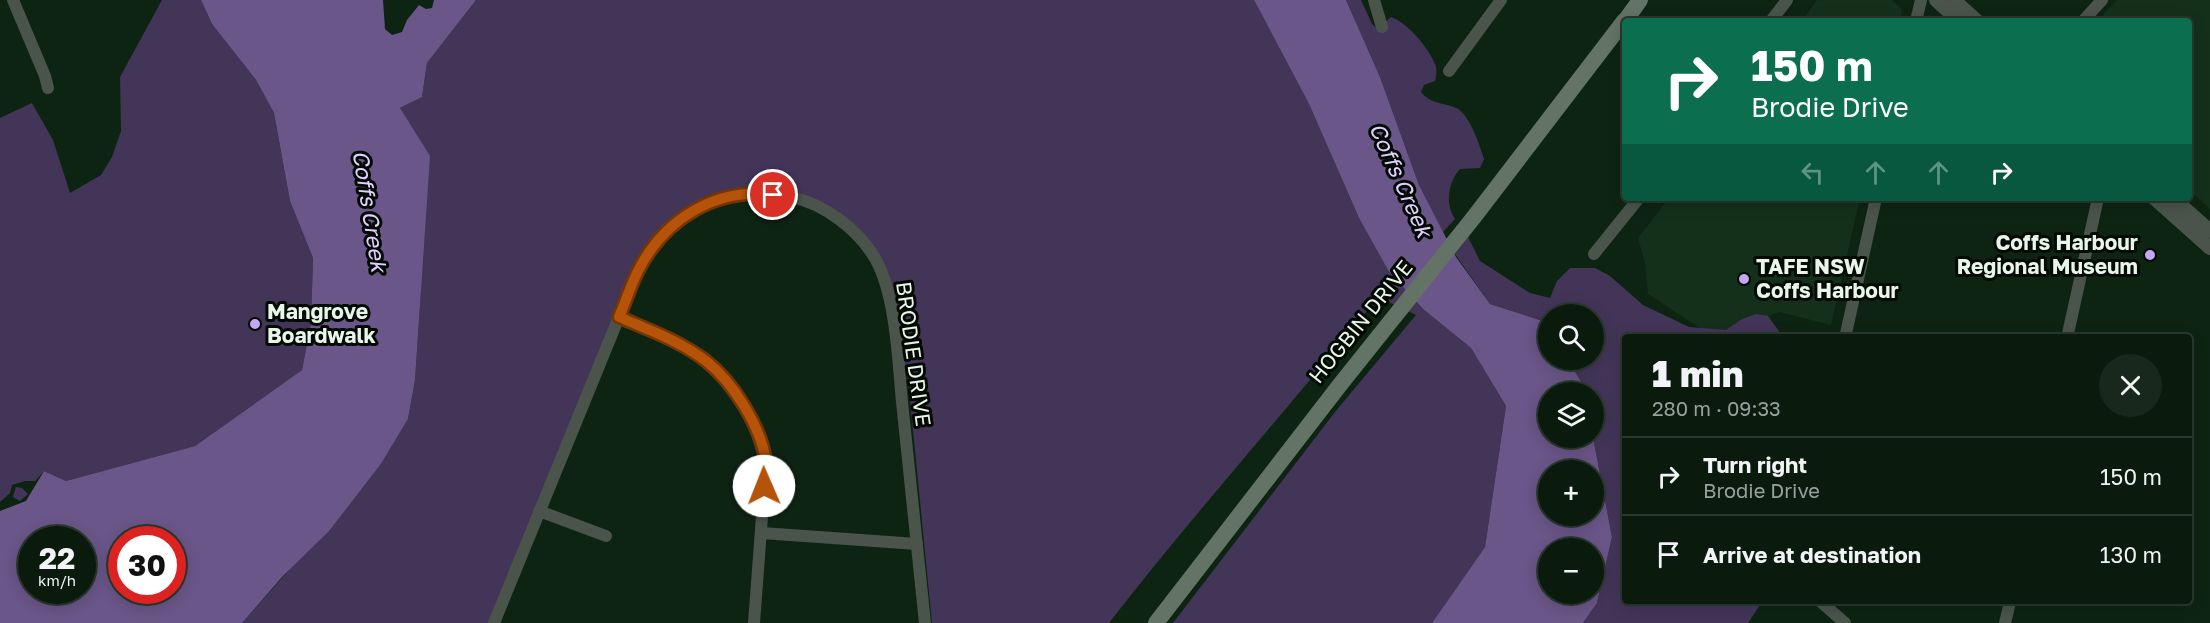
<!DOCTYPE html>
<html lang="en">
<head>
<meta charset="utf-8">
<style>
  :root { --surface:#0a1b0e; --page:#18281c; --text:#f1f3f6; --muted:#99a19e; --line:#2a392e }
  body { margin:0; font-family:"Golos Text",sans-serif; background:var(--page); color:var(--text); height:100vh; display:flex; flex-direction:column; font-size:22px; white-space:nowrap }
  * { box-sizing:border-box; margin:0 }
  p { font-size:20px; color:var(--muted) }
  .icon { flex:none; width:33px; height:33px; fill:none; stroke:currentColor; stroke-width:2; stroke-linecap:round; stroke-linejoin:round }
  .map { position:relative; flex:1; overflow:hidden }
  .sheet { position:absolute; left:1622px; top:334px; width:570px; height:270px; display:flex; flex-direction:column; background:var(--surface); border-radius:6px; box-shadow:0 3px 15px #0003,0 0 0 2px var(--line) }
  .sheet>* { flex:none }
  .hud { position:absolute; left:1622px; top:18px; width:570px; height:183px; border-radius:6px; box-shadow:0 3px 15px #0003,0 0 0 2px var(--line); background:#0b6e4f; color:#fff; overflow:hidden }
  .fabs { position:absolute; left:1538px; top:304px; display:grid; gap:12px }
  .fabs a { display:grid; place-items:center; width:66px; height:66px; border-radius:50%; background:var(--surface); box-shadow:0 3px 15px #0003,0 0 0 2px var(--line); font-size:30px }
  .speed { position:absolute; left:18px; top:526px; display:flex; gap:12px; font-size:30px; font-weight:700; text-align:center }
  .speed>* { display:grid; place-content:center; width:78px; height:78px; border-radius:50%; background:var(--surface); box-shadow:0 3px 15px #0003,0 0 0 2px var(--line); line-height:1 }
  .speed small { font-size:15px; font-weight:400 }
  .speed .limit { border:9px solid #d22; background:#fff; color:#111 }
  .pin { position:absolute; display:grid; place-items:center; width:51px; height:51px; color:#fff; margin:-26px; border:3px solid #fff; border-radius:50%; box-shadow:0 2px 6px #0007 }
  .me { position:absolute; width:66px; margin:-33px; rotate:359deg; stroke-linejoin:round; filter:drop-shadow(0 0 4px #0008) }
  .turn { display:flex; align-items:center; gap:21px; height:126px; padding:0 30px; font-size:27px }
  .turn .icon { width:78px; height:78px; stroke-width:2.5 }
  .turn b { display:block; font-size:42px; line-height:51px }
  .lanes { display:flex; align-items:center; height:57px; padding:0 30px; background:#0003; justify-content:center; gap:30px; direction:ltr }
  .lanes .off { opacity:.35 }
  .round { display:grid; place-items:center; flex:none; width:63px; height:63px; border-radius:32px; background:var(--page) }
  .headline { display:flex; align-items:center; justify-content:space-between; height:102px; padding:0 30px }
  h1 { font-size:36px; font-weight:800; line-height:45px }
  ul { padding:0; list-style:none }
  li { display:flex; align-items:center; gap:18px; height:78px; padding:0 30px; border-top:2px solid var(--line) }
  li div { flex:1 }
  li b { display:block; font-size:22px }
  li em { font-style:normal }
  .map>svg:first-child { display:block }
  .built { fill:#14301b }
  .green { fill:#433558 }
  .water { fill:#6a5688; fill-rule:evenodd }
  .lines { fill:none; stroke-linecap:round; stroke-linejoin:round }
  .minor { stroke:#4a544b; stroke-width:12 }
  .tertiary { stroke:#4a544b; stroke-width:14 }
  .secondary { stroke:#637365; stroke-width:16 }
  .route-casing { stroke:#753606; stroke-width:15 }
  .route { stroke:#b45309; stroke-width:10 }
  .poi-dot { fill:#c3a7f2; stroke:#030a04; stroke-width:2 }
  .labels { text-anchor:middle; stroke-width:6; stroke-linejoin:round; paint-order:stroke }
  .poi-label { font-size:21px; font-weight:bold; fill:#e8f6ea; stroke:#030a04; text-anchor:start }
  .street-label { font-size:21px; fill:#e8f6ea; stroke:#030a04 }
  .water-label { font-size:22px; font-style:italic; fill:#e1d0ff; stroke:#030a04 }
</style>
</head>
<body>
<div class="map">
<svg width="2210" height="623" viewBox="0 0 2210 623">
  <rect width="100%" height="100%" fill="#0e2413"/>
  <g class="built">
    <path d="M1817 0H1892L1902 10 1900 21H1802Z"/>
    <path d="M2117 0H2210V209L2189 190 2188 21H2097Z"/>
    <path d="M1669 198H1860L1831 325 1779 312 1712 336 1648 294 1645 263 1638 238Z"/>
  </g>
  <g class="green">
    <path d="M162 0H201L212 24 256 80 274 113 290 201 313 258 311 323 302 370 195 446 66 481 44 471 35 481H25L12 485 10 493 0 502V118L32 103 53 140 70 193 101 175 112 157 121 131 120 77Z"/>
    <path d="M476 0H1254L1309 104 1359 218 1389 272 1423 309 1471 348 1506 406 1485 547 1432 623H1173L1335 412 1416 315 1378 297C1290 407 1195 512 1109 623H932L908 379 876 261 823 209 754 192 680 219 639 268 494 623H242L364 486 381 464 408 419 415 380 421 289 400 108 422 97 427 63Z"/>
    <path d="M1346 0H1361L1372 24 1378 29 1391 17C1407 22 1431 50 1436 67 1437 71 1436 77 1435 81L1424 85 1421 92C1431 105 1445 102 1458 109 1470 116 1480 146 1484 159L1480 168 1460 169C1448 182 1445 204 1455 219L1443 232 1419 185 1380 77Z"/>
    <path d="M1468 237 1480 261 1530 293 1550 298 1557 281 1570 268H1595L1610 276 1643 305 1689 327 1726 330 1742 319 1756 314 1768 316 1783 337 1624 338V602H1762L1748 623H1583L1597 603 1612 537 1593 437V393H1584L1583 385 1568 360H1593V315H1548V325L1546 322 1490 304 1455 254Z"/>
    <path d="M16 487 22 488 28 494 20 501 13 497Z"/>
  </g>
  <g class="water">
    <path d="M201 0H383L385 29 392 35 402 32 407 20 419 5 426 9 432 8 434 0H476L427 63 422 97 400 108 430 156 415 380 408 419 381 464 329 531 283 576 242 623H0V511L26 501 44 471 66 481 195 446 302 370 311 323 313 258 290 201 274 113 256 80 212 24ZM32 540H82V591H32ZM122 540H172V591H122Z"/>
    <path d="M1254 0H1346L1380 77 1419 185 1456 257 1490 304 1546 322 1548 325V360H1568L1583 385 1584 393H1548V438L1593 437 1612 537 1597 603 1583 623H1432L1485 547 1506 406 1471 348 1423 309 1389 272 1359 218 1309 104ZM1548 471H1593V516H1548ZM1548 549H1593V594H1548Z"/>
  </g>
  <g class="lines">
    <g class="minor">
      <path d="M13 0 45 76 48 88"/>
      <path d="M1374 0 1382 27"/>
      <path d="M1771 21 1787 0"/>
      <path d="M1916 21 1921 0"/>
      <path d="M2083 21 2102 0"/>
      <path d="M1449 71 1501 0"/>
      <path d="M1594 254 1639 198"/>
      <path d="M619 317 675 341 707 362 736 392 754 423 766 463 754 623"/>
      <path d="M1845 338 1876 198"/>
      <path d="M2067 338 2098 198"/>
      <path d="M539 511 606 536"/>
      <path d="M762 533 917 544"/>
      <path d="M1821 602 1845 623"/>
      <path d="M494 623 639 268C645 260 650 250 657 242 681 211 724 189 764 193 773 195 782 195 791 197 825 204 859 230 876 260 896 297 898 360 902 402 910 476 917 549 925 623"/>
      <path d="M2005 623 2010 602"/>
    </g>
    <g class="tertiary">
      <path d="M1936 0 1959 21"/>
      <path d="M1954 0 1977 21"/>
      <path d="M2154 198 2210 248"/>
      <path d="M2173 198 2210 231"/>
    </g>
    <g class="secondary">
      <path d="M1625 21 1640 0"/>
      <path d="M1156 623 1339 386 1474 217 1624 21"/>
    </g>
  </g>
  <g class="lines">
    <g class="route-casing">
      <path id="route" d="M764 486C765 479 767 470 766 463 762 428 733 382 706 361 680 341 649 330 619 317 626 301 631 284 639 269 665 219 716 187 773 195"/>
    </g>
    <use href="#route" class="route"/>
  </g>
  <g class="poi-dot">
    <circle cx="2150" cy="255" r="6"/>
    <circle cx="1744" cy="279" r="6"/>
    <circle cx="255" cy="324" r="6"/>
  </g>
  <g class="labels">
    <g class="poi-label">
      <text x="2138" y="250" text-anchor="end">Coffs Harbour<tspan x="2138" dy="24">Regional Museum</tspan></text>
      <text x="1756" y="274">TAFE NSW<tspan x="1756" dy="24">Coffs Harbour</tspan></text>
      <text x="267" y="319">Mangrove<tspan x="267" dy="24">Boardwalk</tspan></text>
    </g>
    <g class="street-label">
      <text transform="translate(1361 322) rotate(-51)" y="7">HOGBIN DRIVE</text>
      <text transform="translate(913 354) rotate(82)" y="7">BRODIE DRIVE</text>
    </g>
    <g class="water-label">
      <text transform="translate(1401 180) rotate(66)" y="8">Coffs Creek</text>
      <text transform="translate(370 211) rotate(81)" y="8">Coffs Creek</text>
    </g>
  </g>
</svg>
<div class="fabs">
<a><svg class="icon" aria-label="search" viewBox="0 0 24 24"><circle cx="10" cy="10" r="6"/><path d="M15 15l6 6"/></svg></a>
<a><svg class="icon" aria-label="layers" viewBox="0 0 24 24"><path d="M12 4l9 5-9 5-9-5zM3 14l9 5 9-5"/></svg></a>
<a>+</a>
<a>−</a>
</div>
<div class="speed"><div>22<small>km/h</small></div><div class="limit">30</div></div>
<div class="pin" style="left:773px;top:195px;background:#d93025"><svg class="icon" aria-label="arrive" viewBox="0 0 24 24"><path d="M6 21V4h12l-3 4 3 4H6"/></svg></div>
<svg class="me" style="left:764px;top:486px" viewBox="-20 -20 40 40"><circle r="19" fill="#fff"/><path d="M0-13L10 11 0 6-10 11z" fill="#b45309"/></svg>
<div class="hud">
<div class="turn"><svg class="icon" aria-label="right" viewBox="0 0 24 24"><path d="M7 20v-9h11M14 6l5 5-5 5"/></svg><div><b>150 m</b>Brodie Drive</div></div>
<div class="lanes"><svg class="icon off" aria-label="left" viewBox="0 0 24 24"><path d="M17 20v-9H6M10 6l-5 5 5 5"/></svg><svg class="icon off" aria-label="ahead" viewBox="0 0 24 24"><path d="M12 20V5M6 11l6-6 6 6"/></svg><svg class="icon off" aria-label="ahead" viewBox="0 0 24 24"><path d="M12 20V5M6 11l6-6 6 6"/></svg><svg class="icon" aria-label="right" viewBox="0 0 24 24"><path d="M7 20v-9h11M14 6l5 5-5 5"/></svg></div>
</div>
<section class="sheet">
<div class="headline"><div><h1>1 min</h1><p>280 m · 09:33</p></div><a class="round"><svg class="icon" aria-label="close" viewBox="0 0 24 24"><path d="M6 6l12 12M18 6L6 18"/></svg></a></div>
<ul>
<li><svg class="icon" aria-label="right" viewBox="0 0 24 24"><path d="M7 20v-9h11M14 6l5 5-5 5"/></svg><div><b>Turn right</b><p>Brodie Drive</p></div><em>150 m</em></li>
<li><svg class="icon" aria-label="arrive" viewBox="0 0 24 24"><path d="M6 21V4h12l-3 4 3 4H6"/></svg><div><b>Arrive at destination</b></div><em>130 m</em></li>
</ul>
</section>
</div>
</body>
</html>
